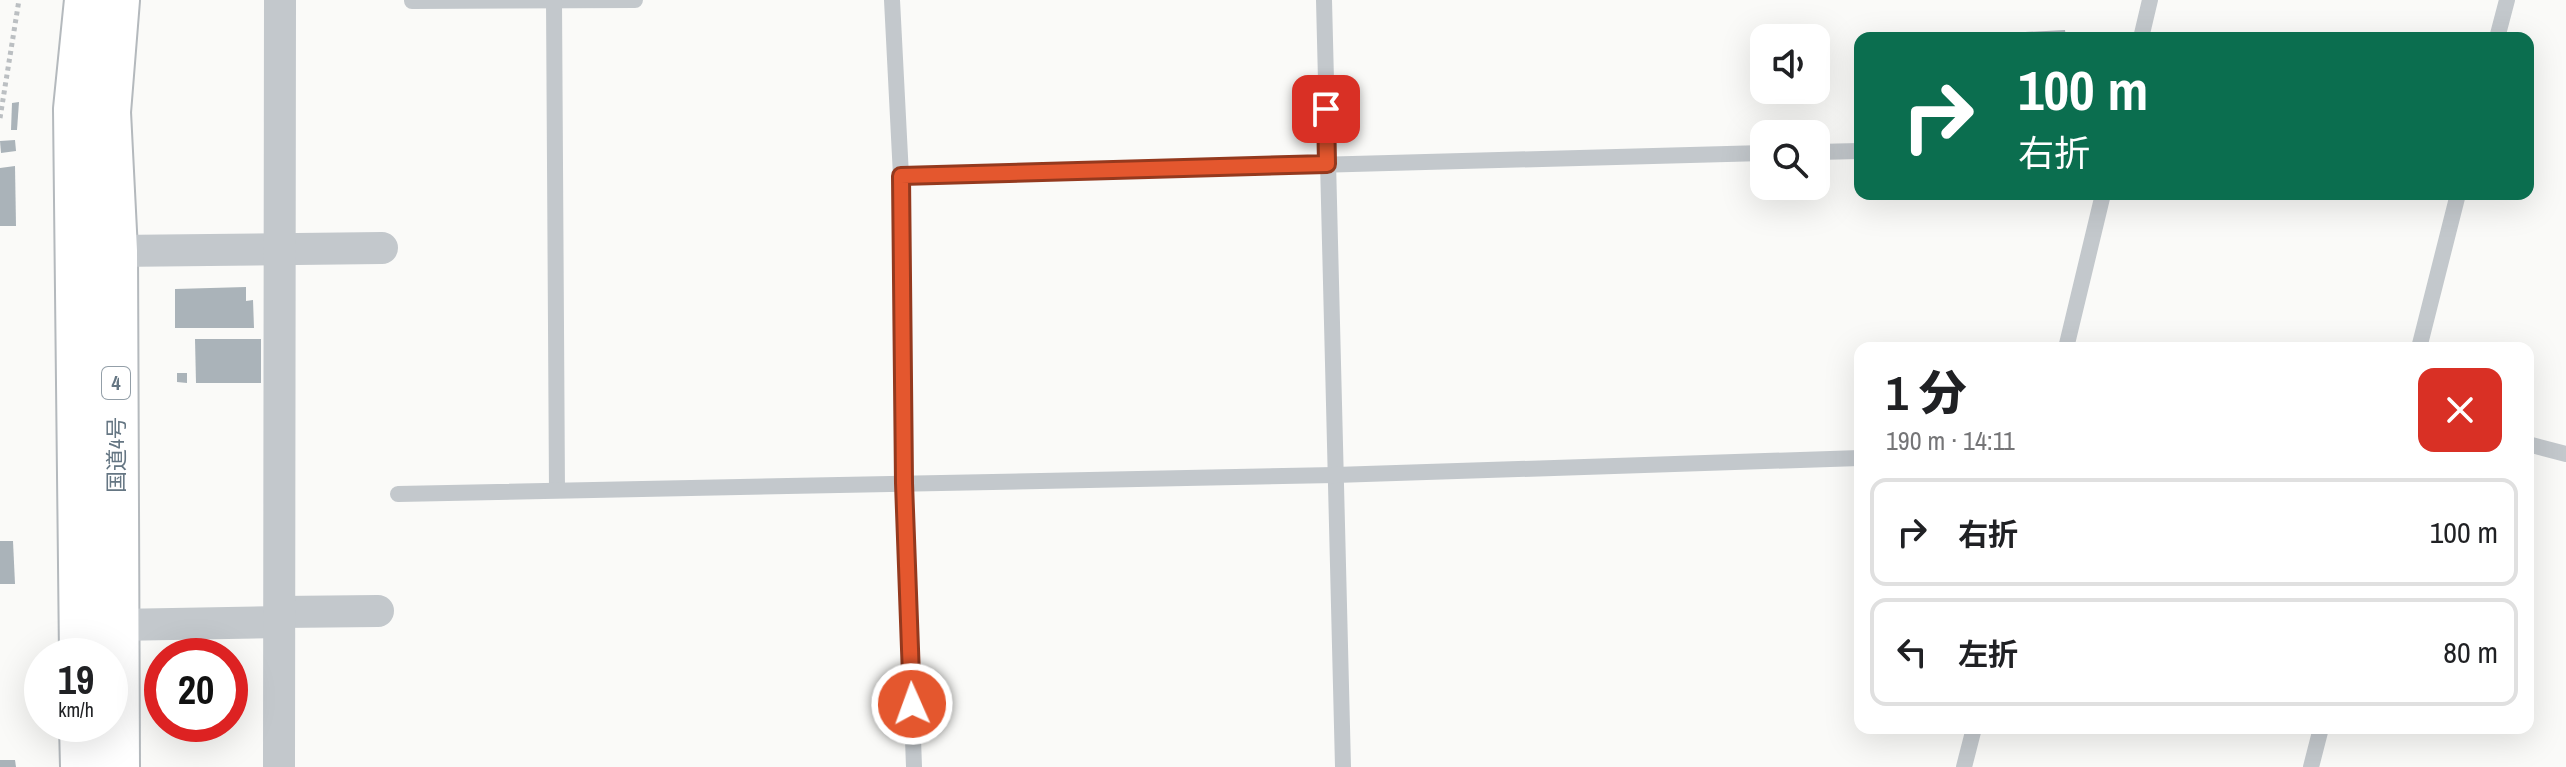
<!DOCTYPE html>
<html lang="ja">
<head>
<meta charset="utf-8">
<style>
  :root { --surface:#fff; --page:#f6f6f6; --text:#202124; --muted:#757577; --line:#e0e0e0 }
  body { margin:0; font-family:"Archivo Narrow","Noto Sans JP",sans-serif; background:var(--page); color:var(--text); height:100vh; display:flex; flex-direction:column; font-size:30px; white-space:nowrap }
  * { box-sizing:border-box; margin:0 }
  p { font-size:26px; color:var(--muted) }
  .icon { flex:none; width:44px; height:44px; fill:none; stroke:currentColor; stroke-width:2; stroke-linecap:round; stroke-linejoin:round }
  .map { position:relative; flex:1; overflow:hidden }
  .sheet { position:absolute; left:1854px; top:342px; width:680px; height:392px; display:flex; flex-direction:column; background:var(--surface); border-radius:16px; box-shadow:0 8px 32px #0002 }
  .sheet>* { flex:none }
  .hud { position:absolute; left:1854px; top:32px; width:680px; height:168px; border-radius:16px; box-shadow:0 8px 32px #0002; background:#0b6e4f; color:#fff; overflow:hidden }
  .buttons { position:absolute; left:1750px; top:24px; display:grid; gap:16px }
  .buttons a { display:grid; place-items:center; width:80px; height:80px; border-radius:16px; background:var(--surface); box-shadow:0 8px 32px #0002; font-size:40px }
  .speed { position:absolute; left:24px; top:638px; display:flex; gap:16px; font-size:40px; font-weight:700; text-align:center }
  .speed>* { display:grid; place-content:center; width:104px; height:104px; border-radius:50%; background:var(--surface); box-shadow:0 8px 32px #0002; line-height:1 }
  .speed small { font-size:20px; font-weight:400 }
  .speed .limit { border:12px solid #d22; background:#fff; color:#111 }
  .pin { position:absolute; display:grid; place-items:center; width:68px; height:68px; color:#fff; margin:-34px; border-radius:16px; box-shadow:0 4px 12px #0006 }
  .me { position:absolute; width:88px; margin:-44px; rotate:358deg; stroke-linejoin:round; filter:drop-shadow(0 0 6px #0008) }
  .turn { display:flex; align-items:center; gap:28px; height:168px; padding:0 32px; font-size:36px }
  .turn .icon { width:104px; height:104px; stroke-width:2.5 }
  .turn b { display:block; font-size:56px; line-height:68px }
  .round { display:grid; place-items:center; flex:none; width:84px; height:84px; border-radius:16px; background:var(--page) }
  .head { display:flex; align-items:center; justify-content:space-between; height:136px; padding:0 32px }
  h1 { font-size:48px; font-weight:800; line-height:60px }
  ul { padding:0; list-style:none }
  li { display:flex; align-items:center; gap:24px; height:108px; margin:0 16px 12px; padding:0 16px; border:4px solid var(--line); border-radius:16px }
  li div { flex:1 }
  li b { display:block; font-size:30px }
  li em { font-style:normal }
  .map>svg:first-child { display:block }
  .building { fill:#aab3b9 }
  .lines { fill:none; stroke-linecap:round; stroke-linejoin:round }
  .highway-casing { stroke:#b4b9bd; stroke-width:48 }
  .path { stroke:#bbbfc2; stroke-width:5; stroke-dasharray:4 4; stroke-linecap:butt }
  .lane { stroke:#c3c8cc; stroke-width:16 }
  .street { stroke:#c3c8cc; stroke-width:32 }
  .highway { stroke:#fff; stroke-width:44 }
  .route-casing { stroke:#94391e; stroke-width:20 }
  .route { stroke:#e4572e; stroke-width:14 }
  .labels { text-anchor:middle; stroke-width:8; stroke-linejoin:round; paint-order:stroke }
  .shield { fill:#fff; stroke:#939fa8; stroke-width:2 }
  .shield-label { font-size:20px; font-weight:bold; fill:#657683 }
  .street-label { font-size:22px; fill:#657683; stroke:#fff }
</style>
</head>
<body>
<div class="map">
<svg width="2566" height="767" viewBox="0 0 2566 767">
  <rect width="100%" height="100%" fill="#fafaf8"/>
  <g class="building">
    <path d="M2065 30 2066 38H2025V32Z"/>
    <path d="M19 102 17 130H11L12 103Z"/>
    <path d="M15 140 16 151 1 153 0 141Z"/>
    <path d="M15 166 16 226H0V168Z"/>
    <path d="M246 287V301L253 300 254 328H175V289Z"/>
    <path d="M195 339H261V383H196Z"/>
    <path d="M177 373H187V383L177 382Z"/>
    <path d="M0 541H13L15 584H0Z"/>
    <path d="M0 760H15L16 767H0Z"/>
  </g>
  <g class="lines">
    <g class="highway-casing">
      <g id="highway">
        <path d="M82 656 76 109 87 0"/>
        <path d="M82 724 83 767"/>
        <path d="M117 767 115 251 108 112 117 0"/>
      </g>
    </g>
    <path class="path" d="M0 118 19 0"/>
    <g class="lane">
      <path d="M892 0 901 176 904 483 914 767"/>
      <path d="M1324 0 1343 767"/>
      <path d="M412 1 635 0"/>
      <path d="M554 1 557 490"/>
      <path d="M2141 38 2150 0"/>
      <path d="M2497 38 2507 0"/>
      <path d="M1816 152 1860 151"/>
      <path d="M901 176 1764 153"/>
      <path d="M2066 348 2103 194"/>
      <path d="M2419 348 2458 194"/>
      <path d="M2528 444 2566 454"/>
      <path d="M398 494 1335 475 1860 458"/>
      <path d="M1964 767 1974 728"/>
      <path d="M2311 767 2321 728"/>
    </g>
    <g class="street">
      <path d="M115 251 382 248"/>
      <path d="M280 612 378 611"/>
      <path d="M116 625 280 622"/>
      <path d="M279 767 280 0"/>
    </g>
    <use href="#highway" class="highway"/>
  </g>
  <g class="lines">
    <g class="route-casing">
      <path id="route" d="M912 704 904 483 901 176 1327 164 1326 109"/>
    </g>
    <use href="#route" class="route"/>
  </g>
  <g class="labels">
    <rect class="shield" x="102" y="367" width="28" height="32" rx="6"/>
    <g class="shield-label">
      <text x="116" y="390">4</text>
    </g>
    <g class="street-label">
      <text transform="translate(116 455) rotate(-90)" y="8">国道4号</text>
    </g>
  </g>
</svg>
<div class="buttons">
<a><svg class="icon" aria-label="sound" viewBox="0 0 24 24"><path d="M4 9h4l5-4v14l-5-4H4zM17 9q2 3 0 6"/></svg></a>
<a><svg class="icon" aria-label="search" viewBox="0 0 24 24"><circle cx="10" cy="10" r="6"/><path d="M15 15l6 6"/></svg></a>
</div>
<div class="speed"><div>19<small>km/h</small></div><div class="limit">20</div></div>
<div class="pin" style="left:1326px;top:109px;background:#d93025"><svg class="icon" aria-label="arrive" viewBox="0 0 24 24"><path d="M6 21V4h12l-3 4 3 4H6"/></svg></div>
<svg class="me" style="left:912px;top:704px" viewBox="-20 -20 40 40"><circle r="17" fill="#e4572e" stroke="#fff" stroke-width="3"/><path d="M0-11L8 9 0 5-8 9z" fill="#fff"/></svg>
<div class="hud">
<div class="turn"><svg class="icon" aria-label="right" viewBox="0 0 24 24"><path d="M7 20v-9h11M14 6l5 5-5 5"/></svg><div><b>100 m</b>右折</div></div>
</div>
<section class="sheet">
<div class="head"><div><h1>1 分</h1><p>190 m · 14:11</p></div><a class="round" style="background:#d93025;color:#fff"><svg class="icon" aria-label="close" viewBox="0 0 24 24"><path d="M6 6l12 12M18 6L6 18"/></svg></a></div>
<ul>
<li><svg class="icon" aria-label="right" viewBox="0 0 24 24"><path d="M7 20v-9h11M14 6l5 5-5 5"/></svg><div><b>右折</b></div><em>100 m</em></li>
<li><svg class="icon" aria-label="left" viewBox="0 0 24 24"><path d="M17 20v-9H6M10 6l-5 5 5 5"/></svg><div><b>左折</b></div><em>80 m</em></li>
</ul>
</section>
</div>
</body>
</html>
